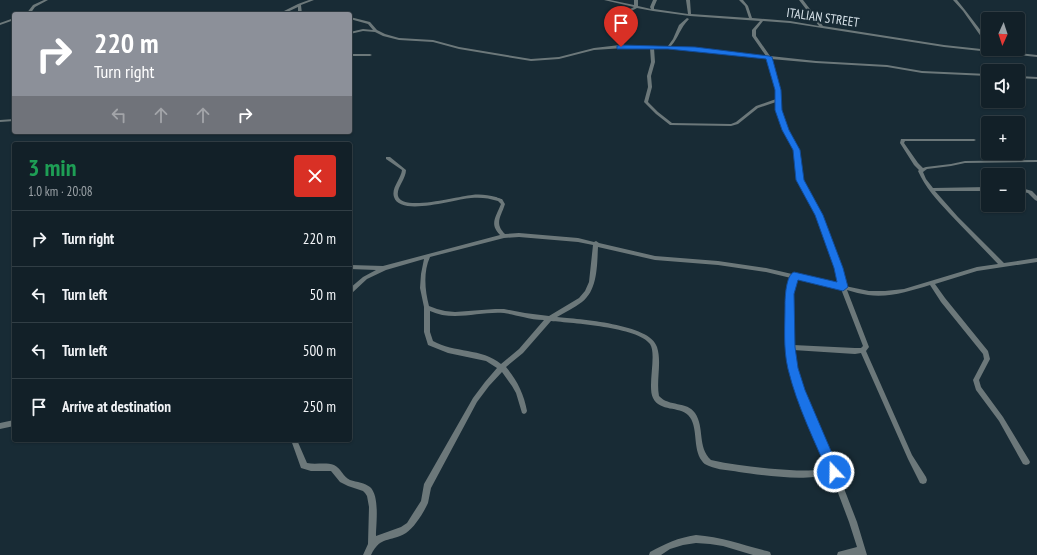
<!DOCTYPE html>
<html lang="en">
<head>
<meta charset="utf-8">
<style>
  :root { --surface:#122028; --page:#1b2830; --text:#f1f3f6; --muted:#9ca3a8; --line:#313e45 }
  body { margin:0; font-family:"PT Sans Narrow",sans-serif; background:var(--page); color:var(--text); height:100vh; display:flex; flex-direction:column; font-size:15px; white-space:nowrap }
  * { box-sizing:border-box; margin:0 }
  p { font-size:13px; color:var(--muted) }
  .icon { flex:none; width:22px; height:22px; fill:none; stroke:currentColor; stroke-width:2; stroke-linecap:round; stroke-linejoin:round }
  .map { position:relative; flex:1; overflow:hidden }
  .panel { position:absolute; left:12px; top:142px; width:340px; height:300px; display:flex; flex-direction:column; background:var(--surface); border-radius:4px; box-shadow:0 1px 3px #0004,0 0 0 1px var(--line) }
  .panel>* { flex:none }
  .top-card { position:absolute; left:12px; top:12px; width:340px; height:122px; border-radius:4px; box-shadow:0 1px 3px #0004,0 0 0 1px var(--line); background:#8c9099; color:#fff; overflow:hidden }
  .needle { width:26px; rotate:183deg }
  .tools { position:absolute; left:981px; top:12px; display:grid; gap:8px }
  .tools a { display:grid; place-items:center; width:44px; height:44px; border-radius:4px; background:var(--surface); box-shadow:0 1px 3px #0004,0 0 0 1px var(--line); font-size:20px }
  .pin { position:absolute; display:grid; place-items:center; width:34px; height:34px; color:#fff; margin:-41px -17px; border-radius:50% 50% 50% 0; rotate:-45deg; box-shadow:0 0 4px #0007 }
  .pin .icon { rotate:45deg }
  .me { position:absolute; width:44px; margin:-22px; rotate:339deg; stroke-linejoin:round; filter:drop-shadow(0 0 3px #0008) }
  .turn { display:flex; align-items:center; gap:14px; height:84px; padding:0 16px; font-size:18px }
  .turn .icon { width:52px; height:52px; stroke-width:2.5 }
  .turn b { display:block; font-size:28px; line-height:34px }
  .lanes { display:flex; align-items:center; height:38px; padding:0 16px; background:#0003; justify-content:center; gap:20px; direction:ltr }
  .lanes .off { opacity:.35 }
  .round { display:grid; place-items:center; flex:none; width:42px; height:42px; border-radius:4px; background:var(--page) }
  .summary { display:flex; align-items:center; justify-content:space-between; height:68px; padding:0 16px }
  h1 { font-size:24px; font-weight:700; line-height:30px; color:#1e9e55 }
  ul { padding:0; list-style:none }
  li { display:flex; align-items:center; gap:12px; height:56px; padding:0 16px; border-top:1px solid var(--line) }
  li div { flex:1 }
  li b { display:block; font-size:15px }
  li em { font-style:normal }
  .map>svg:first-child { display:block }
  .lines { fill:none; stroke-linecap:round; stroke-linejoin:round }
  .minor { fill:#6c787a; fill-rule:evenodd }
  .route { fill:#1a73e8; stroke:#114b97 }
  .labels { text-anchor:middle; stroke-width:4; stroke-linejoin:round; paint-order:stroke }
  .far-street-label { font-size:13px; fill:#d9e4eb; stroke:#182b35 }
</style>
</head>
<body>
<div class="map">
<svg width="1037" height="555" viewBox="0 0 1037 555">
  <rect width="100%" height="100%" fill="#182b35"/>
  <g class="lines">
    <g class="minor">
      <path d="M44 0H48L35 7 30 14H26L33 5Z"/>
      <path d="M309 0H314L301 5 302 14H298V7L283 14H278L298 4Z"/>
      <path d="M604 0H610L634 5V0H638V6L651 9 650 7 653 0H657L654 7V9L688 14 686 0H690L691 14 749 18 745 6 739 0H743L748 6 752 18 790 21 819 26 799 0H803L823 26 944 45 1037 55V57L944 47 790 23 763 21 756 30V36L770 56 816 61 887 65 922 71 988 74V76L922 73 887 67 816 63 771 59 780 90V110L788 130 799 150 802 180 821 215 842 268 845 286 869 291H885L904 289 977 267 998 264C982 247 965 230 949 213 937 200 925 187 918 171L919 170 914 165 900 143 901 139H974L976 140 974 141H905L904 143 918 163 923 168 926 167 951 164 965 161 1037 160V162L965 163 951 166 927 169 923 172 926 179 933 188 988 187V191H935L958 217 1004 263 1037 258V262L977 271 935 284 945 298 988 351 990 359 979 380 981 387 1003 417 1029 460 1030 462 1029 464 1026 465 1023 464 999 421 976 390 973 380 984 359 983 354 941 302 930 285C910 291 889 298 868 295 861 294 854 292 847 290L869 347 866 351 912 455 926 477 927 480 926 483 923 484 920 483 908 459 861 353 855 354 793 350 796 368 802 390 833 460 857 522 867 555H837L838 552 857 547 849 522 829 469 827 474C807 482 760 475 739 472 729 470 718 470 709 466 706 465 703 463 702 461 692 448 699 426 688 415 679 406 660 412 653 398 647 386 657 354 650 344 638 327 572 323 551 321L523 353 506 367C517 380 524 394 527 411L526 413 524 414 522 413 516 393 512 386 502 372 489 386 477 402 431 488C430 493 429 498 428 503 424 512 414 528 406 533 389 543 381 535 371 555H363L368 544 369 507 367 496 365 493 363 491 348 486 340 482 331 471H311L301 468 291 440H297L307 463C315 465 326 462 334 465 341 468 343 477 350 480 357 482 365 483 370 487 380 496 376 524 376 536L401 527 407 523 412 515 421 501 424 484 473 398 485 382 497 368 486 361 448 353 428 345 424 332V307L420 288 421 274 424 259 386 270 367 279 352 293H350V288L363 277 376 270 350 269V265L383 266 500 235C489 224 496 217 501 204L498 201C489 198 480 197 471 198 455 199 400 217 394 197 391 188 401 179 402 170L386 159V157H390L406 170C406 179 396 188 398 196 402 212 459 196 472 195 480 194 488 195 496 197 496 197 501 199 502 199 502 199 505 204 505 204 501 217 494 223 505 234L519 233 578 238 594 242 596 241 599 243 655 256 718 261 766 268 792 274 794 273 797 275 840 284 836 268 817 215 798 180 795 150 784 130 776 110V102L758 108 738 124 731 126 670 125 656 114 644 102 648 87 647 76 651 62 650 48H624L594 50 559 59 531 61 459 49 433 42 399 40 383 36 375 32 363 31 350 34V32L363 29 373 30 368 24 350 19V17L370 22 377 30 385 34 399 38 433 40 459 47 531 59 559 57 594 48 620 45 616 34V19L622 13 634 7ZM637 8 653 11 690 16 760 21 752 30V36L766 56 671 46C679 37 680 28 689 19L687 18 679 25 673 39 668 46H624L620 34V19L624 15ZM654 48H669L768 58 776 90V99L756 106 736 122 731 124 672 123 658 112 648 102 652 87 651 76 655 62ZM519 237 578 242 593 245 589 282 585 291 579 298 549 316 525 313 504 309H495L455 312 445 311 437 309 429 306C425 291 423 272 430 257L504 238ZM598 247 655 260 718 265 766 272 791 278 786 294 787 347 790 368 796 390 816 435 825 460 822 469C807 472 791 470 775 469 754 467 732 465 711 460 697 447 705 428 695 413 687 401 669 407 659 396 656 380 662 362 657 347 651 324 578 319 557 317 565 312 574 308 582 302 598 290 597 264 598 247ZM796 279 841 289 863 346 861 348H855L793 345 792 294ZM430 311C453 322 480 311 504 313 511 314 517 316 523 317 530 319 537 320 544 320L519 349 501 364C482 348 454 353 433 341L430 332Z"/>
      <path d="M953 0H957L965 10 988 40V43L982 38 963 11Z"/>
      <path d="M14 18V20L0 25V23Z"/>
      <path d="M350 54H370L372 55 370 56H350Z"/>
      <path d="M1018 76 1037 77V79L1018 78Z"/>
      <path d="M14 119V121L0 122V120Z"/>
      <path d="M1018 187 1032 191 1037 196V201L1035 200 1028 193 1018 191Z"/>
      <path d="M14 420V426L0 429V423Z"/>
      <path d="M696 535C721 537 743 545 767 551L770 552 771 555H753L723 546 710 544 696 543 683 545 670 549 661 555H649L650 552C667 543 677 538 696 535Z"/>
    </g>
  </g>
  <path class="route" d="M621 45 695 47 769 56 772 57 781 90 782 110 789 130 800 150 804 180 823 215 843 268 848 287 843 291 798 280 794 294 795 347 798 368 805 390 840 472 838 477 834 478 830 477C815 442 797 406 788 369 783 348 785 326 785 305 785 297 786 275 794 272L837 282 834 268 815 215 796 180 793 150 782 130 775 110V90L766 59 668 49H617V46Z"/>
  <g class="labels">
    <g class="far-street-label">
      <text transform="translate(823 17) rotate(8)" y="5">ITALIAN STREET</text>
    </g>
  </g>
</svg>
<div class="tools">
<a><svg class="needle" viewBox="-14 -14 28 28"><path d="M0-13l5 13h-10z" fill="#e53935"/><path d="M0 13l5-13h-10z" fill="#9ca3a8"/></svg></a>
<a><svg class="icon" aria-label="sound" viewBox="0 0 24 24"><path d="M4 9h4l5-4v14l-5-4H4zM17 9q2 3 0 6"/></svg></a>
<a>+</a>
<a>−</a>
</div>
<div class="pin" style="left:621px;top:47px;background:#d93025"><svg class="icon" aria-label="arrive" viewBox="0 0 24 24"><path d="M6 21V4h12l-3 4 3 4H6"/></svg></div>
<svg class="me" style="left:834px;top:472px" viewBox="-20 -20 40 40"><circle r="17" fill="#1a73e8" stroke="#fff" stroke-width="3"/><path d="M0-11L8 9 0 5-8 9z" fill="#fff"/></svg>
<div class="top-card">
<div class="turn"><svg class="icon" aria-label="right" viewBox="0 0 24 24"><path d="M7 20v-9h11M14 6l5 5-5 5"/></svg><div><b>220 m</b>Turn right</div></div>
<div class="lanes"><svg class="icon off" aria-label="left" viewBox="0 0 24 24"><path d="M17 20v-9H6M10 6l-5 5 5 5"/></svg><svg class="icon off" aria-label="ahead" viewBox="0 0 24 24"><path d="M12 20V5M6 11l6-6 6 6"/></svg><svg class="icon off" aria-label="ahead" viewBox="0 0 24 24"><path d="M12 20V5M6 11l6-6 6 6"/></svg><svg class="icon" aria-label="right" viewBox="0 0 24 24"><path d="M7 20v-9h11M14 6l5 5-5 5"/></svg></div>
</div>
<section class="panel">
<div class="summary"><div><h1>3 min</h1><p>1.0 km · 20:08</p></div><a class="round" style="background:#d93025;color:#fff"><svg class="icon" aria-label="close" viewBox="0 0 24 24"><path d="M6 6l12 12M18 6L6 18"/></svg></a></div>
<ul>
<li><svg class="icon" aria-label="right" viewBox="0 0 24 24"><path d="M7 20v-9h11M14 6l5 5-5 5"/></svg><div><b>Turn right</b></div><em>220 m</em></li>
<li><svg class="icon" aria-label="left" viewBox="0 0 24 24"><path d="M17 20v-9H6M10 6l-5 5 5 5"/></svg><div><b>Turn left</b></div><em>50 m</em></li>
<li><svg class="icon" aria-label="left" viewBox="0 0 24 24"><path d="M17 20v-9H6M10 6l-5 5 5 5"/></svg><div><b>Turn left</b></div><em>500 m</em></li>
<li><svg class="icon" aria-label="arrive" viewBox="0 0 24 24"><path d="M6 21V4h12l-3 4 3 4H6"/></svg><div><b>Arrive at destination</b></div><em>250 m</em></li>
</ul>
</section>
</div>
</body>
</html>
